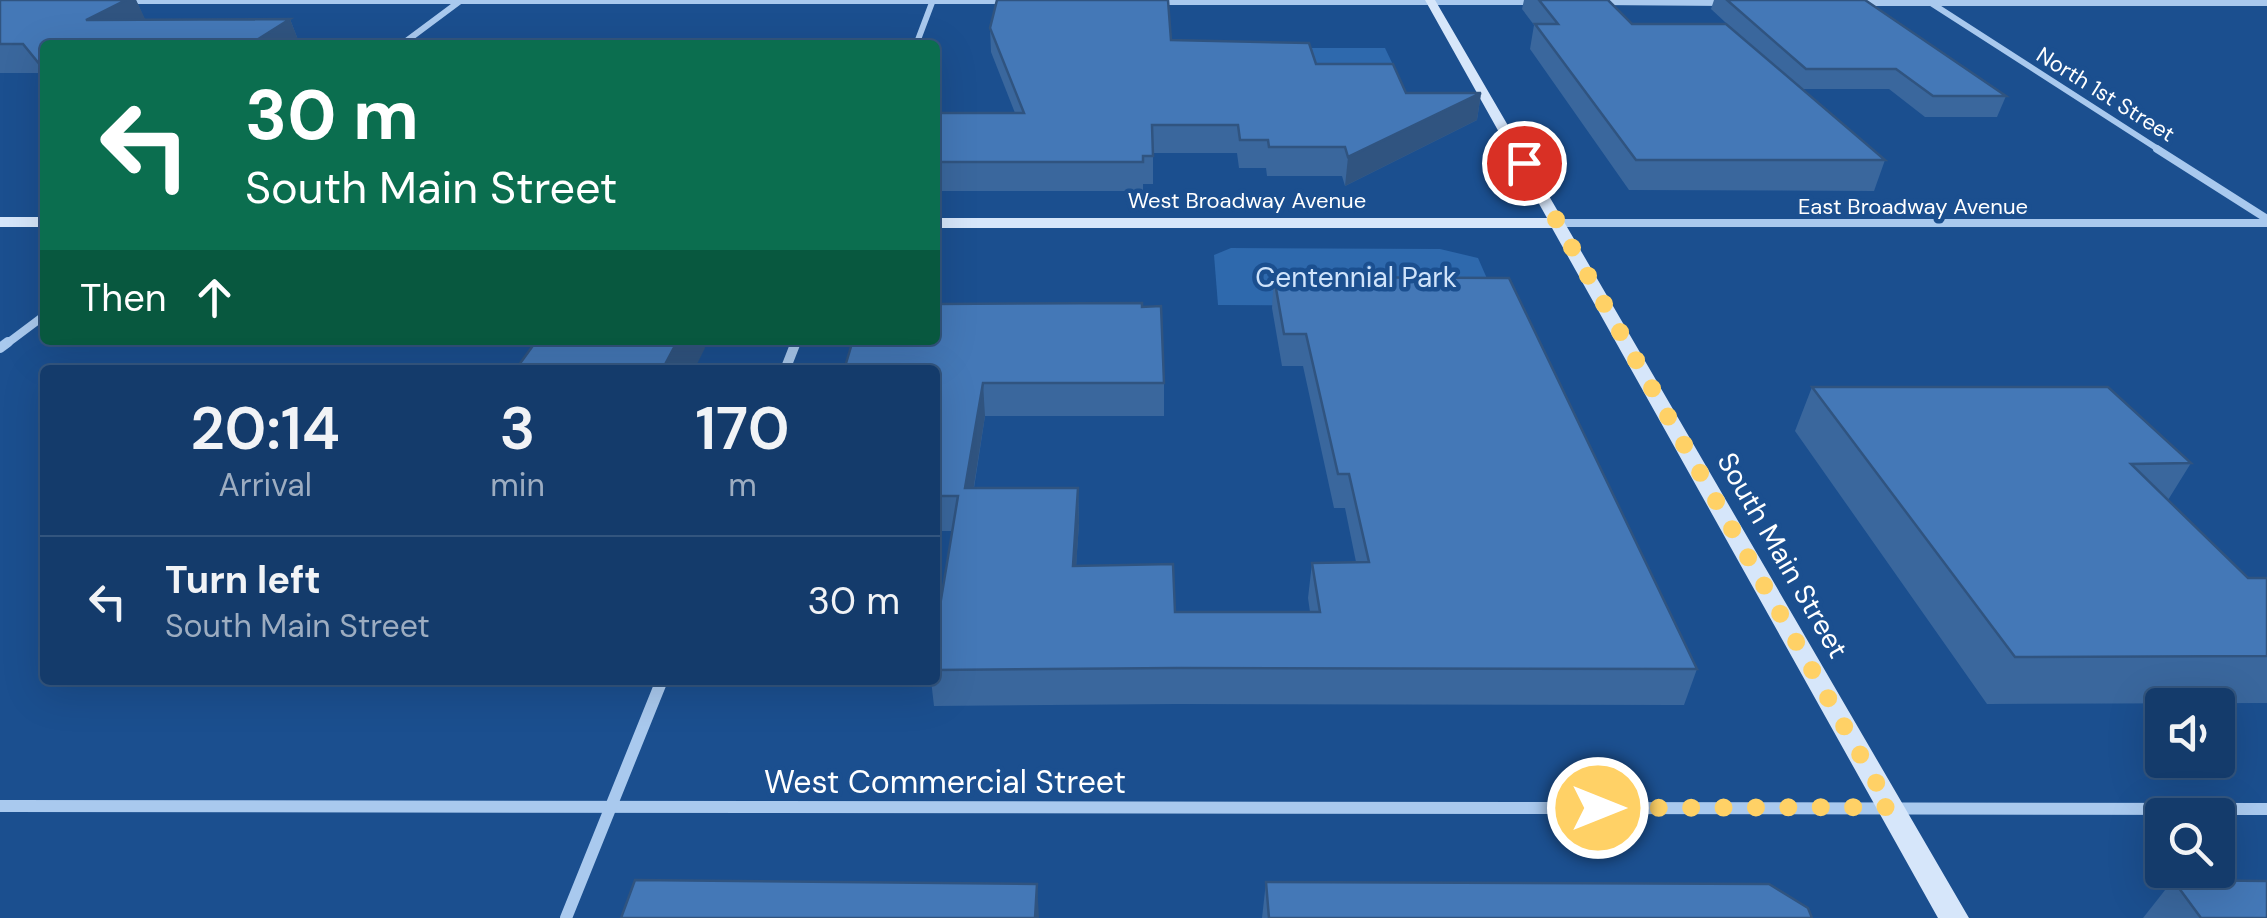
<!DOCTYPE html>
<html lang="en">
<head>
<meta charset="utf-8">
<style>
  :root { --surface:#143b6b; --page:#214673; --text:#f1f3f6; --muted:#9dadc1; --line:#33557e }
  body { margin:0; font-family:"DM Sans",sans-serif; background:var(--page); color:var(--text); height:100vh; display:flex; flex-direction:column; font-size:38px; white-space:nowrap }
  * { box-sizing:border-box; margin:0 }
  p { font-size:32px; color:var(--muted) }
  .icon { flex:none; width:55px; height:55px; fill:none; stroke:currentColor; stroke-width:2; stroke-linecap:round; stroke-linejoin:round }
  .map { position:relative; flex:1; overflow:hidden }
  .sheet { position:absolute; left:40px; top:365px; width:900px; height:320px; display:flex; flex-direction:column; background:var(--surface); border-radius:10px; box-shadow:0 10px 40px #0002,0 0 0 2px var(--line) }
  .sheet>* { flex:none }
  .banner { position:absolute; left:40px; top:40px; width:900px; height:305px; border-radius:10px; box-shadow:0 10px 40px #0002,0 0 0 2px var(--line); background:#0b6e4f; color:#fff; overflow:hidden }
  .buttons { position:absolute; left:2145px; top:688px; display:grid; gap:20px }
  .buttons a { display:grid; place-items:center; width:90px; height:90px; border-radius:10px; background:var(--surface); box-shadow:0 10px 40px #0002,0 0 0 2px var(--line); font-size:50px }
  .pin { position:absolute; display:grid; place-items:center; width:85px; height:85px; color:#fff; margin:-42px; border:5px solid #fff; border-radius:50%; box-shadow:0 2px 10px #0007 }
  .me { position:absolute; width:110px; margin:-55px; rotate:90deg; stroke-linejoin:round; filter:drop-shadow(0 0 8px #0008) }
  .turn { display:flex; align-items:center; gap:35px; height:210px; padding:0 40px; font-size:45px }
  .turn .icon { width:130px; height:130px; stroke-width:2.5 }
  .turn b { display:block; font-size:70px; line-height:85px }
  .then { display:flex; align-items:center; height:95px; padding:0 40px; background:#0003; gap:20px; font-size:38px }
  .eta { display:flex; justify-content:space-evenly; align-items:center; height:170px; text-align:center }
  .eta b { font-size:60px; font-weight:600; line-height:70px }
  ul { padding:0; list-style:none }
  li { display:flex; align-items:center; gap:30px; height:130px; padding:0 40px; border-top:2px solid var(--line) }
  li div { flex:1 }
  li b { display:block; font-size:38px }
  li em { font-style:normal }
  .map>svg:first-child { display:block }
  .green { fill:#2e69ad }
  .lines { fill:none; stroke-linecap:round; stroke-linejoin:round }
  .street-far3 { stroke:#a9c9ee; stroke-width:6 }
  .street-far2 { stroke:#a9c9ee; stroke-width:8 }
  .street-far1 { stroke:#a9c9ee; stroke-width:10 }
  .street { stroke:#a9c9ee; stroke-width:12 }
  .secondary { fill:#d6e6fa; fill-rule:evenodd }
  .wall { fill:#3a679d }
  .shaded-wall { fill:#305480 }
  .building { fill:#4478b7; stroke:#305480; stroke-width:2.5 }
  .route { stroke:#ffd166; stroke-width:18; stroke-dasharray:0 32.4 }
  .labels { text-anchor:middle; stroke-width:9; stroke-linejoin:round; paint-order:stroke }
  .far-street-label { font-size:22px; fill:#fff; stroke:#1b4f8f }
  .park-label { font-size:28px; fill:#cfe3fa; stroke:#1b4f8f }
  .street-label { font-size:28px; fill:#fff; stroke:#1b4f8f }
  .near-street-label { font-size:32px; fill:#fff; stroke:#1b4f8f }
</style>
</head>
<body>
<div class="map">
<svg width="2267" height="918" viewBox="0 0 2267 918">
  <rect width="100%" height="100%" fill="#1b4f8f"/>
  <g class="green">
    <path d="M1227 48H1385L1405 90H1315Z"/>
    <path d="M1231 248 1440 249 1478 258 1499 306 1218 305 1214 255Z"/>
  </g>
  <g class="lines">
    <g class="street-far3">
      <path d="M123 1H1006"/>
      <path d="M1158 2H1536"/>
      <path d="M1598 2 1726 3"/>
      <path d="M1858 3H2267"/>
      <path d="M1931 3 2161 151"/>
      <path d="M401 45 460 1"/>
      <path d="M916 45 933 0"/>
    </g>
    <g class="street-far2">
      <path d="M2157 149 2267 219"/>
      <path d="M1558 223H2267"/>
      <path d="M5 345 45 315"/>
      <path d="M795 345 797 340"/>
    </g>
    <g class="street-far1">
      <path d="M0 348 8 342"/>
      <path d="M785 370 796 342"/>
    </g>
    <g class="street">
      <path d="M0 806 2267 809"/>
      <path d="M566 918 662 680"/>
    </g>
    <g class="secondary">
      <path d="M1425 0H1435L1969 918H1938L1552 228H935V218H1547Z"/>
      <rect x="0" y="217" width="45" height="10"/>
    </g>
  </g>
  <g class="wall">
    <path d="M0 0H136L145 20 290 19 300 45H45V82L38 73H0Z"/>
    <path d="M1524 0H1608L1632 24 1753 48 1711 9 1714 0H1865L2006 96 1997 117H1925L1889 89H1802L1885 160 1874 191 1629 190 1530 49 1534 25 1522 9Z"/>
    <path d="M990 28 1171 40 1316 64 1406 93H1481L1477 120 1345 186 1342 176H1267L1266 168H1239L1237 153H1153V184H1143V191H935V113H1015L991 52Z"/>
    <path d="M1274 277 1697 669 1684 705 1177 704 934 706 931 680H935V636L952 531H935V370L1164 383V416H985L974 488H1078L1079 523 1076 566 1175 612H1310L1308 598 1312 563 1356 562 1345 508H1334L1303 366H1282L1272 308Z"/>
    <path d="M1812 387 2191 463 2168 500 2248 578H2267V703L1987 704 1795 431Z"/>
    <path d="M2173 880 2267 918H2143Z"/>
    <path d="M1266 882 1812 918H1262Z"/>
  </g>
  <g class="shaded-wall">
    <path d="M126 0H136L147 23 86 20Z"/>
    <path d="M290 19 300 45H249Z"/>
    <path d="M1481 93 1477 120 1345 186 1348 157Z"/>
    <path d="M678 340H703L705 348 694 370H662Z"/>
    <path d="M983 383 985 416 968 523 965 488Z"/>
    <path d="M1078 488 1079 523 1074 601 1073 566Z"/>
    <path d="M1037 884 1039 918H1035Z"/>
  </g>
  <g class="building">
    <path d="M0 0H126L86 20 290 19 249 45H45V71L23 44H0Z"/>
    <path d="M997 0H1168L1171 40 1309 43 1316 64H1393L1406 93H1481L1348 157 1345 147H1269L1268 140H1240L1238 125H1152L1153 156H1143V162H935V113H1024L990 28Z"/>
    <path d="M1539 0H1608L1632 24H1726L1885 160H1636L1535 24H1558Z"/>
    <path d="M1727 0H1865L2006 96H1933L1896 69H1806Z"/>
    <path d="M1274 277 1509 278 1697 669 1178 668 935 670V636L958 496H935V370H844L853 340H935V304L1142 303V307L1161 306 1164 383H983L965 488H1078L1073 566 1173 564 1175 612H1320L1312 563 1369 562 1349 474H1338L1306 334H1284Z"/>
    <path d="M537 340H678L662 370 516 369Z"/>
    <path d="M1812 387H2108L2191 463 2131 464 2248 578H2267V656L2015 657Z"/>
    <path d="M635 880 1037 884 1035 918H621Z"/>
    <path d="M2173 880 2267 881V918H2201Z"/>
    <path d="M1266 882 1769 884 1808 908 1812 918H1269Z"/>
  </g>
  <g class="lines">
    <path class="route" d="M1524 163 1890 807 1598 808"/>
  </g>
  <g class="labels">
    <g class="far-street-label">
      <text transform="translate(2106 94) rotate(32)" y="8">North 1st Street</text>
      <text x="1247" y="208">West Broadway Avenue</text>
      <text x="1913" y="214">East Broadway Avenue</text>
    </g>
    <g class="park-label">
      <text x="1356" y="287">Centennial Park</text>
    </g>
    <g class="street-label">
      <text transform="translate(1783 555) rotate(60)" y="10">South Main Street</text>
    </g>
    <g class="near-street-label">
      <text x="945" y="793">West Commercial Street</text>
    </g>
  </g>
</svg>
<div class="buttons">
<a><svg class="icon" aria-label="sound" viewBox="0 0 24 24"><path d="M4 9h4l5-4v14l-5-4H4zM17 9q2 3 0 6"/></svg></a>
<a><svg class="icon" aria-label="search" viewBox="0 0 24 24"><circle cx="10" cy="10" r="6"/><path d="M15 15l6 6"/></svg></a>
</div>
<div class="pin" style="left:1524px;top:163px;background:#d93025"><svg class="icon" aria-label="arrive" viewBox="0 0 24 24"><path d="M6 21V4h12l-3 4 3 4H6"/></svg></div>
<svg class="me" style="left:1598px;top:808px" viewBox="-20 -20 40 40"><circle r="17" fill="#ffd166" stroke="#fff" stroke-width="3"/><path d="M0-11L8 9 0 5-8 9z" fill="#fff"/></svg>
<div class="banner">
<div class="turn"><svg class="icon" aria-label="left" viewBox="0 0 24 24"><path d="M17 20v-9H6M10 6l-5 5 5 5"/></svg><div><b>30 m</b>South Main Street</div></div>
<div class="then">Then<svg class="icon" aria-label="ahead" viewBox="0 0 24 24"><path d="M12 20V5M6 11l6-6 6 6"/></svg></div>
</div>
<section class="sheet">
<div class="eta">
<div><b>20:14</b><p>Arrival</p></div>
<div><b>3</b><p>min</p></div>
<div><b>170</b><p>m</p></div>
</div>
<ul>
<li><svg class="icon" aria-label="left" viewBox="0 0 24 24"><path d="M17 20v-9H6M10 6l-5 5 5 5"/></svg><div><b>Turn left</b><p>South Main Street</p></div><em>30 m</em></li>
</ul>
</section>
</div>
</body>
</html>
